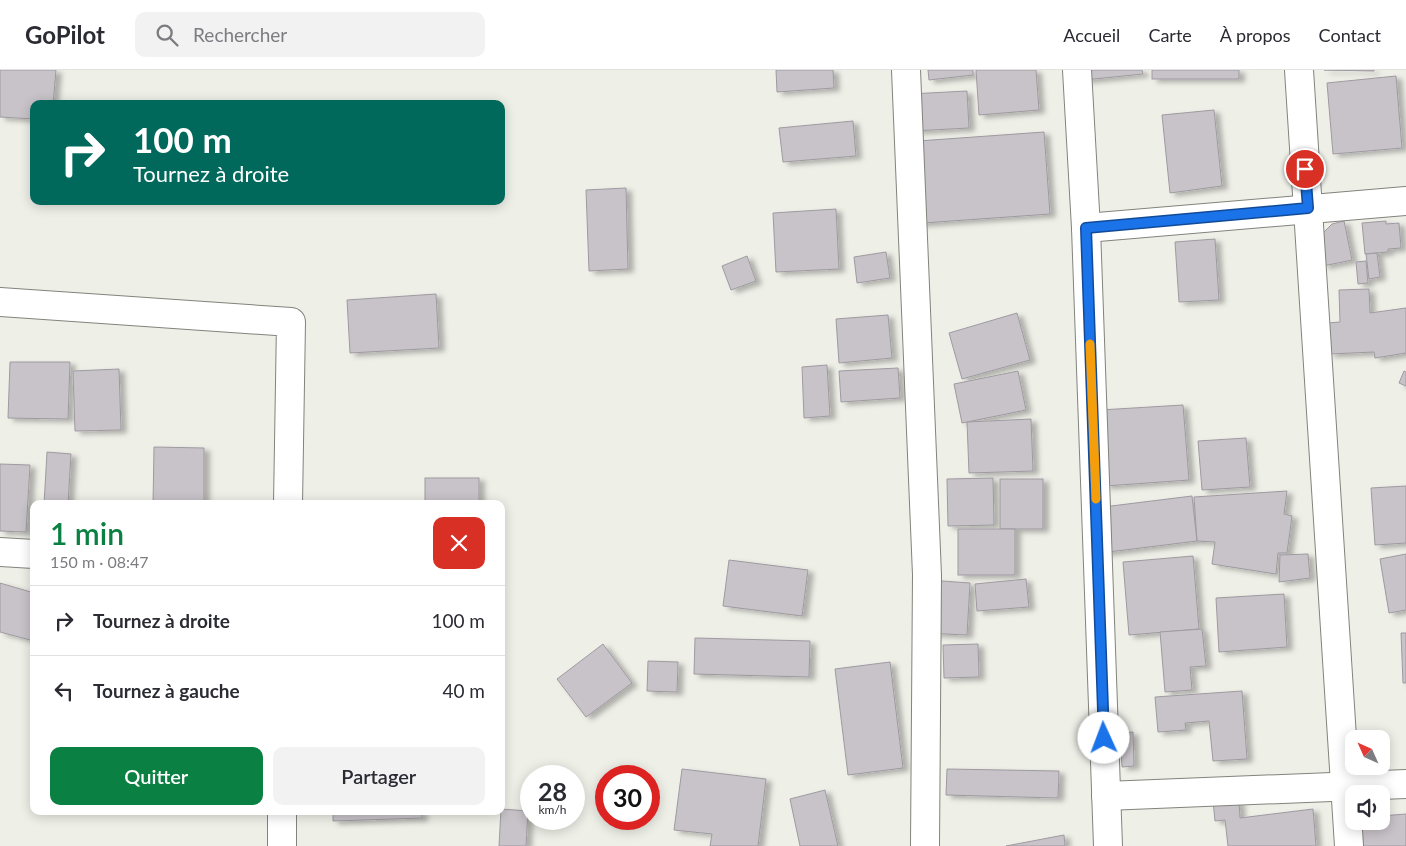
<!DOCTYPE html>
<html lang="fr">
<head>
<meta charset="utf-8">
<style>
  :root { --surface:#fff; --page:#f2f2f3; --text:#2b2b33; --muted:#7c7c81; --line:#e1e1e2; --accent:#0b8043 }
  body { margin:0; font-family:Lato,sans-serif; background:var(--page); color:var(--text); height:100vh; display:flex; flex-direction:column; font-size:19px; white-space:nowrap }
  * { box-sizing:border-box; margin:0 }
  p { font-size:16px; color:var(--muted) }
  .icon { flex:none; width:28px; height:28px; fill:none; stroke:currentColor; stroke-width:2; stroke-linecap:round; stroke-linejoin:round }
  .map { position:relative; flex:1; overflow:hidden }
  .side { position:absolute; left:30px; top:430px; width:475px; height:315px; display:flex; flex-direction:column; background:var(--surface); border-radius:10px; box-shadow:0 2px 12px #0003 }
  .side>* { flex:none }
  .banner { position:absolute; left:30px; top:30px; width:475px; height:105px; border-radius:10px; box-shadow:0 2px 12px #0003; background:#00695c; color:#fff; overflow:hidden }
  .needle { width:32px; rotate:315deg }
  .buttons { position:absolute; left:1345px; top:660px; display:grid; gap:10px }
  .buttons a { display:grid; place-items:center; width:45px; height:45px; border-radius:10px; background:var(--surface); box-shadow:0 2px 12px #0003; font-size:25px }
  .speed { position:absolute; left:520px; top:695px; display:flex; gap:10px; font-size:25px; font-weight:700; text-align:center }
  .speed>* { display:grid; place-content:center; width:65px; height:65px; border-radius:50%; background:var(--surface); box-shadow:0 2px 12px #0003; line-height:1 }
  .speed small { font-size:12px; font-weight:400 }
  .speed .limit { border:8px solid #d22; background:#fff; color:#111 }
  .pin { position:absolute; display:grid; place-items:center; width:42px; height:42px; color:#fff; margin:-21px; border:2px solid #fff; border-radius:50%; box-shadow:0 1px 5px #0007 }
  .me { position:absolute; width:55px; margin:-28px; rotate:358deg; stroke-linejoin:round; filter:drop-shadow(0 0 4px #0008) }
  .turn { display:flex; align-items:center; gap:18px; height:105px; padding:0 20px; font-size:22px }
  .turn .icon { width:65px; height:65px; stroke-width:2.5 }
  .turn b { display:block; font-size:35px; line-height:42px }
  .round { display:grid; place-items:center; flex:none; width:52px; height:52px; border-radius:10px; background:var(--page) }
  .headline { display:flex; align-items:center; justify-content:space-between; height:85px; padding:0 20px }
  h1 { font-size:30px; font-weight:600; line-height:38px; color:var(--accent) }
  .button { display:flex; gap:10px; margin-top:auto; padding:10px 20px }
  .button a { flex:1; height:58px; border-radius:10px; background:var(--accent); color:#fff; font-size:20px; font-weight:600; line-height:58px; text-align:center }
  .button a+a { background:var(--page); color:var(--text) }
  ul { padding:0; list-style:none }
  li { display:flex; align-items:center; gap:15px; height:70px; padding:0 20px; border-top:1px solid var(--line) }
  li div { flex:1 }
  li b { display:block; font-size:19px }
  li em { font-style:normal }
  header { display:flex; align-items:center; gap:30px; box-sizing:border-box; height:70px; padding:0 25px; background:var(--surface); border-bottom:1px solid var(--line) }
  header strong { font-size:24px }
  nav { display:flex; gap:28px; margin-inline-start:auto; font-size:18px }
  .search { width:350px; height:45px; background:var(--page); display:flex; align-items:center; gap:12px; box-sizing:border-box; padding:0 18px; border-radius:10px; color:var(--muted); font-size:19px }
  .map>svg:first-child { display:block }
  .building { fill:#c8c2c9; stroke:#9f9aa1; filter:url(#shadow) }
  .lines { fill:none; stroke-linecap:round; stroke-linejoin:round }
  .minor-casing { stroke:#82837c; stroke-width:30 }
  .minor { stroke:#fff; stroke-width:28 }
  .route-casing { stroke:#114b97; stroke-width:12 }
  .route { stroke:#1a73e8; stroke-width:9 }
  .slow { stroke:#f59e0b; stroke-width:9 }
</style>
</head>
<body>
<header>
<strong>GoPilot</strong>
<div class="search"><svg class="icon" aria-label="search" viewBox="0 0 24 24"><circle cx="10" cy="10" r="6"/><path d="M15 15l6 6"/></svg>Rechercher</div>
<nav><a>Accueil</a><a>Carte</a><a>À propos</a><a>Contact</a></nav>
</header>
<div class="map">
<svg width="1406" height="776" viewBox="0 0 1406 776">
  <defs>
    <filter id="shadow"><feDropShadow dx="5.5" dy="3" stdDeviation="2.5" flood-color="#0004"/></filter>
  </defs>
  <rect width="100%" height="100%" fill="#eeefe7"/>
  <g class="building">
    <path d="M0 0H56L53 34H34V49L0 47Z"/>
    <path d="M776 0H833L834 18 777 22Z"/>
    <path d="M928 0H973V5L929 10Z"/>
    <path d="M976 0H1036L1039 40 979 45Z"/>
    <path d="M1083 0H1142L1143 4 1084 10Z"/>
    <rect x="1152" y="0" width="87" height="9"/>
    <path d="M1324 0H1374V1Z"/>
    <path d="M1396 6 1402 78 1333 84 1327 13Z"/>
    <path d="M967 21 969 58 912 61 910 24Z"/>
    <path d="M1214 40 1222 116 1170 123 1162 45Z"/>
    <path d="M853 51 856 86 783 92 779 58Z"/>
    <path d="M1044 62 1050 144 909 154 904 72Z"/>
    <path d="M626 118 628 199 589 201 586 120Z"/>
    <path d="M836 139 839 199 776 202 773 143Z"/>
    <path d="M1344 151 1352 190 1323 196V163L1332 154Z"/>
    <path d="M1386 151V154L1399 153 1401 178 1388 179V182L1365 184 1362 153Z"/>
    <path d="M1215 169 1219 230 1179 232 1175 172Z"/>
    <path d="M886 182 890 208 857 213 854 187Z"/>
    <path d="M1377 183 1380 207 1369 209 1366 184Z"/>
    <path d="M747 186 756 211 731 220 722 196Z"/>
    <path d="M1366 191 1368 213 1358 214 1356 192Z"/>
    <path d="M1369 219 1370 243 1406 238V283L1375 288 1374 282 1329 284 1328 253 1340 252 1339 220Z"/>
    <path d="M436 224 439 278 350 283 347 230Z"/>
    <path d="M1017 243 1030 290 962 309 949 263Z"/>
    <path d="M888 245 892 288 839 293 836 249Z"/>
    <path d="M10 292H70L68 349 8 348Z"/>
    <path d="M827 295 830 346 804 348 802 297Z"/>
    <path d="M898 298 900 328 841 332 839 301Z"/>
    <path d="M119 299 121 360 75 361 73 301Z"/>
    <path d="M1018 301 1026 340 962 353 954 314Z"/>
    <path d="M1404 301 1406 302V316L1399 313Z"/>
    <path d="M1183 335 1189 410 1105 416 1100 340Z"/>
    <path d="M1031 349 1033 401 969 403 967 352Z"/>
    <path d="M1246 368 1250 417 1202 420 1198 371Z"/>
    <path d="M154 377 204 378V434H153Z"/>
    <path d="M47 382 71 384 68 434H44Z"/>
    <path d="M0 394 30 395 26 462 0 461Z"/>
    <rect x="425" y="408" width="54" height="26"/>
    <path d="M993 408 994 455 948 456 947 409Z"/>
    <rect x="1000" y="409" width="43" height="50"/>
    <path d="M1406 416V473L1375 475 1371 418Z"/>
    <path d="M1287 421 1284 444 1292 446 1287 483H1278L1276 504 1212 494 1215 472 1197 471 1194 427Z"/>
    <path d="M1192 426 1197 471 1100 483 1095 438Z"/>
    <rect x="958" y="459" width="57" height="46"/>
    <path d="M1308 484 1310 508 1279 512 1280 485Z"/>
    <path d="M1406 484V540L1389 543 1380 489Z"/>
    <path d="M1193 486 1199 559 1129 565 1123 492Z"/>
    <path d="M729 490 808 500 802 546 723 536Z"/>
    <path d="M1026 509 1029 537 977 541 975 514Z"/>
    <path d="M928 510 970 513 967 565 925 563Z"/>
    <path d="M0 513 34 523V571L0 562Z"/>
    <path d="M1284 524 1287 577 1219 582 1216 528Z"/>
    <path d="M1202 559 1206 596 1190 597 1192 620 1165 622 1160 562Z"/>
    <path d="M1401 563H1406V613H1403Z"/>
    <path d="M695 568 810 571 809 607 694 604Z"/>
    <path d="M603 574 632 613 586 647 557 609Z"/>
    <path d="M978 574 979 607 944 608 943 575Z"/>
    <path d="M648 591 678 592 677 622 647 621Z"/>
    <path d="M890 592 903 698 848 705 835 599Z"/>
    <path d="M1242 621 1247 689 1213 691 1209 651 1185 653 1186 660 1158 662 1155 627Z"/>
    <path d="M1133 662 1134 696 1122 697 1120 663Z"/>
    <path d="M682 699 766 709 758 776H710L712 764 674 760Z"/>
    <path d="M947 699 1059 701 1058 728 946 725Z"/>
    <path d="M825 720 838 776H800L790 729Z"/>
    <path d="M1213 731H1239L1240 748 1313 739 1316 776H1228L1225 750 1215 751Z"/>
    <path d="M501 739 528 741 526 776H499Z"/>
    <path d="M333 741H422V748L333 751Z"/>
    <path d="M1406 744V776H1359L1358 751H1381V746Z"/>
    <path d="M1064 765 1065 776H1006Z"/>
  </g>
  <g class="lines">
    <g class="minor-casing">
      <g id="minor">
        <path d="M906 0 927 505 925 776"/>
        <path d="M1077 0 1086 158 1108 776"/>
        <path d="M1299 0 1349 776"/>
        <path d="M1086 158 1406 131"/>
        <path d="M0 232 291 252 288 434"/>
        <path d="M0 482 34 484"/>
        <path d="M1106 726 1406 714"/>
        <path d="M282 776V741"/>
      </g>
    </g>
    <use href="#minor" class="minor"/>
  </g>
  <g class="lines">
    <g class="route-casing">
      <path id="route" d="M1104 668 1086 158 1308 138 1305 99"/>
    </g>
    <use href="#route" class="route"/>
    <path class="slow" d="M1090 274 1096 429"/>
  </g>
</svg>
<div class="buttons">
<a><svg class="needle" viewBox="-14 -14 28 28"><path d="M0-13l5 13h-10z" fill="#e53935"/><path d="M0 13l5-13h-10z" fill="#7c7c81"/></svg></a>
<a><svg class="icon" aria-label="sound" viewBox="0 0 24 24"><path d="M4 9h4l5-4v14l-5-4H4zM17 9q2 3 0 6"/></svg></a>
</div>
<div class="speed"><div>28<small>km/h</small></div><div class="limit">30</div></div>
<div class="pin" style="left:1305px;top:99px;background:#d93025"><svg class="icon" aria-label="arrive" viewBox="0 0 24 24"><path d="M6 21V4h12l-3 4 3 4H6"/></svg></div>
<svg class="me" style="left:1104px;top:668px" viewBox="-20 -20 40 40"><circle r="19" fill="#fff"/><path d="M0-13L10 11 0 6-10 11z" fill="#1a73e8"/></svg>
<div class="banner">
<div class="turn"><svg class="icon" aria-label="right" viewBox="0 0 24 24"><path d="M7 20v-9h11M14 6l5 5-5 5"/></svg><div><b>100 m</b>Tournez à droite</div></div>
</div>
<section class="side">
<div class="headline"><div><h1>1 min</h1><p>150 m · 08:47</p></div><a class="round" style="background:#d93025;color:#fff"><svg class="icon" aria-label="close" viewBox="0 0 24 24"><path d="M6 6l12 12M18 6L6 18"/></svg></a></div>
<ul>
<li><svg class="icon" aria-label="right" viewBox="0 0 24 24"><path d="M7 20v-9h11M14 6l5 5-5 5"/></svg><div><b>Tournez à droite</b></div><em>100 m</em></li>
<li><svg class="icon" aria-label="left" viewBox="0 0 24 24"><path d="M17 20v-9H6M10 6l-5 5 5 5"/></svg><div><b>Tournez à gauche</b></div><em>40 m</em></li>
</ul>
<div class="button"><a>Quitter</a><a>Partager</a></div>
</section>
</div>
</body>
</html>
